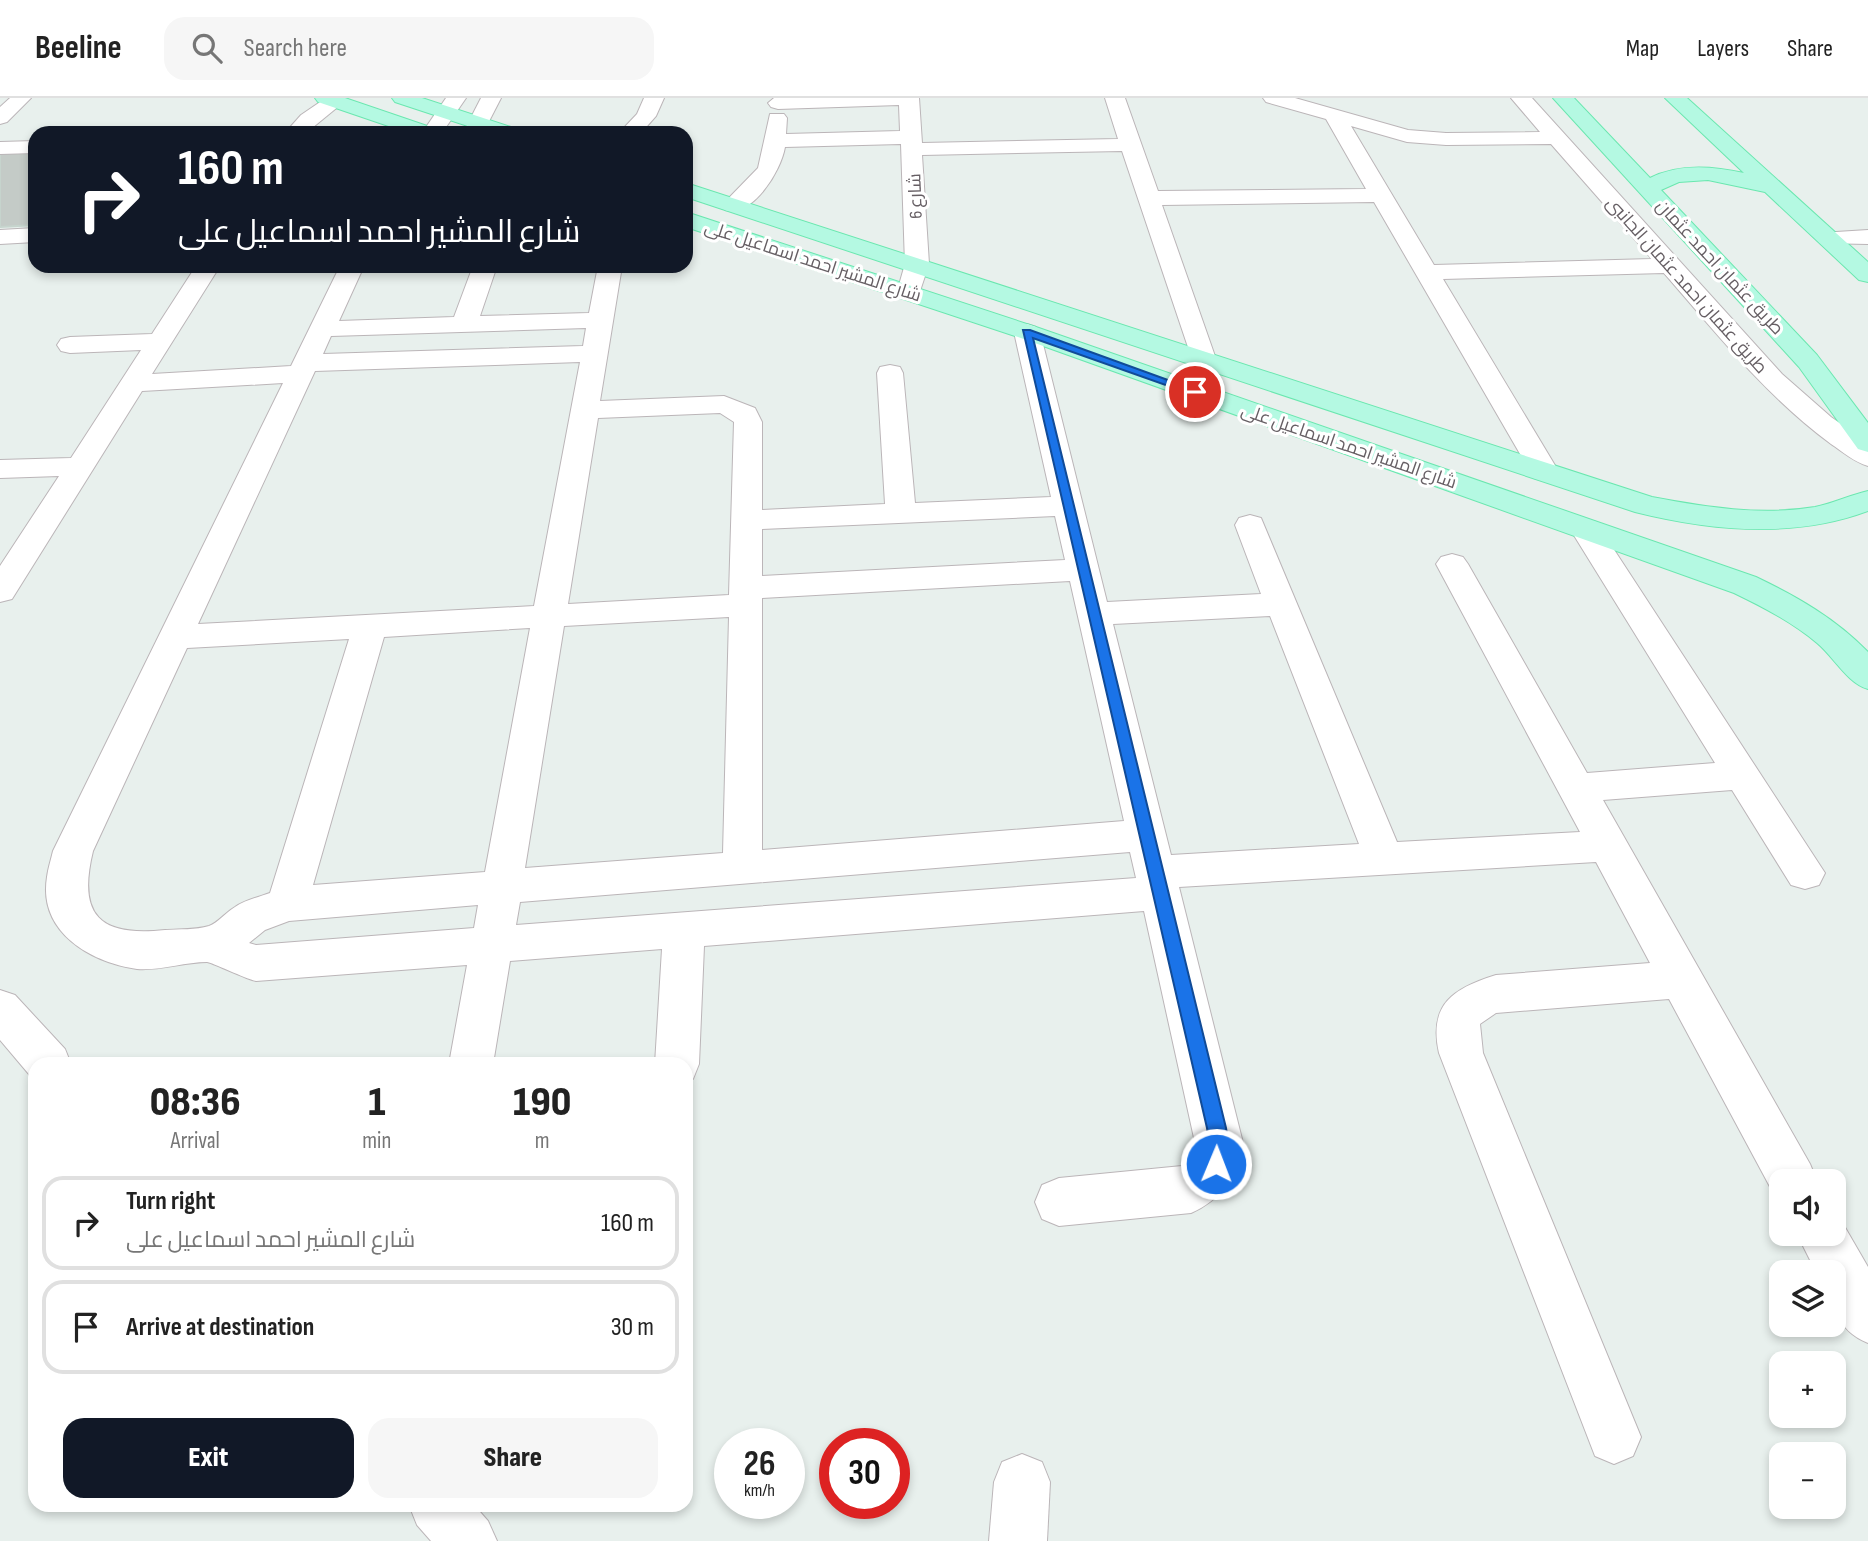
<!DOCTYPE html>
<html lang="en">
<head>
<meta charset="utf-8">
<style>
  :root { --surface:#fff; --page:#f6f6f6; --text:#222; --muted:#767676; --line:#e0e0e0; --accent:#111827 }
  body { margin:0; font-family:"Sofia Sans Condensed",Cairo,sans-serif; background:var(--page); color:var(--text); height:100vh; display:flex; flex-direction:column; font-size:26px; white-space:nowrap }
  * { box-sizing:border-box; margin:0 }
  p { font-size:23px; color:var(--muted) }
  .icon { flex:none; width:38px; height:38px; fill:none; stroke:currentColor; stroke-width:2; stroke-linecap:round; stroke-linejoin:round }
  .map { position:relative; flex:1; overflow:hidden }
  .side { position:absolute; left:28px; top:959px; width:665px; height:455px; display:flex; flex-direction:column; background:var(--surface); border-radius:21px; box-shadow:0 4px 10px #0003 }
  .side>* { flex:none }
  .top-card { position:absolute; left:28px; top:28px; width:665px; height:147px; border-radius:21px; box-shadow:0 4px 10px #0003; background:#111827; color:#fff; overflow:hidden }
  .buttons { position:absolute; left:1769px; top:1071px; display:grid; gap:14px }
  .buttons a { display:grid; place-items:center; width:77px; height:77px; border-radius:14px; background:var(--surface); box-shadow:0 4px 10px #0003; font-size:35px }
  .speed { position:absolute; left:714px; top:1330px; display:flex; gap:14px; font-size:35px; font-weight:700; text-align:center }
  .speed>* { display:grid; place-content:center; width:91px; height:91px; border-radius:50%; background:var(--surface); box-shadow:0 4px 10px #0003; line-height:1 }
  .speed small { font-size:18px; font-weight:400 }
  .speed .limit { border:10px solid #d22; background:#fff; color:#111 }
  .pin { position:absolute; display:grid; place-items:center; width:60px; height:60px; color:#fff; margin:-30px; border:4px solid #fff; border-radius:50%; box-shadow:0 2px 7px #0007 }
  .me { position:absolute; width:77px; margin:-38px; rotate:1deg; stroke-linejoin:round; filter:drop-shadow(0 0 5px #0008) }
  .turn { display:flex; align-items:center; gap:24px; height:147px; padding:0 35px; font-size:32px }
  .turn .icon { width:91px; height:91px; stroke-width:2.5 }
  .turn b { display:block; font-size:49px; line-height:60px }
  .eta { display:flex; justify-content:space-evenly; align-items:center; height:119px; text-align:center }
  .eta b { font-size:42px; font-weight:800; line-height:49px }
  .primary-button { display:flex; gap:14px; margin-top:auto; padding:14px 35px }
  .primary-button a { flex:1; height:80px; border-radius:21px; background:var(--accent); color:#fff; font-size:28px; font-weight:800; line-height:80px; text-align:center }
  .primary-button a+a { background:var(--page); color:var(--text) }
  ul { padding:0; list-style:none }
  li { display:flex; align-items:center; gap:21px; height:94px; margin:0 14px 10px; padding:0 21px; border:4px solid var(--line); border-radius:21px }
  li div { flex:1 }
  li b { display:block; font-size:26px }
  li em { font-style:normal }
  header { display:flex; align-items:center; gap:42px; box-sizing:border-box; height:98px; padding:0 35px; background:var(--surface); border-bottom:2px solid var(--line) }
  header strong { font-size:33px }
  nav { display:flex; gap:38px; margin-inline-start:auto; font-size:24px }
  .search { width:490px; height:63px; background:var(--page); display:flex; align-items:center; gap:18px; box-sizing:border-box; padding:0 24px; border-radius:21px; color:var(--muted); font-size:26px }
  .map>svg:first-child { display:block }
  .building { fill:#c4cbc7; stroke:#c6d4cd; stroke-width:2 }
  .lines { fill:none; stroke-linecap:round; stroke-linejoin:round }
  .minor-casing { stroke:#bbb5b8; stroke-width:2 }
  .major-casing { stroke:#6ae7af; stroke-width:2 }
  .minor { fill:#fff; fill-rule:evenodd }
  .major { fill:#b4f9e2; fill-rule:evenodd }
  .route { fill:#1a73e8; stroke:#114b97; stroke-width:2 }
  .labels { text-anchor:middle; stroke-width:6; stroke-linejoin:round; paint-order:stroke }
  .far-street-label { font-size:18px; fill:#665f64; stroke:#fff }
</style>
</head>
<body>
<header>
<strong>Beeline</strong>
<div class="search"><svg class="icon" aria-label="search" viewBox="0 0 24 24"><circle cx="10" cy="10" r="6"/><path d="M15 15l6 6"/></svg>Search here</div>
<nav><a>Map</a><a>Layers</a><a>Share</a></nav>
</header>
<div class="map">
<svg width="1868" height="1443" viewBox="0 0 1868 1443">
  <rect width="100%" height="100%" fill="#e8f0ed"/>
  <path class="building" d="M35 55V127L0 129V56Z"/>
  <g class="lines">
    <g class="minor-casing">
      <g id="minor">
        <path d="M10 0H31L7 24 0 26V9Z"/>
        <path d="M326 0H343L345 3 306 35H285L301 17Z"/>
        <path d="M446 0H466L442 35H422Z"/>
        <path d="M481 0H501L483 35H463Z"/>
        <path d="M644 0H664L656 18 641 35H619L637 16Z"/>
        <path d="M774 0H919L922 45 1118 41 1105 0H1125L1158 93 1366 91 1326 21 1266 4 1263 0H1295L1408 32 1446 35 1540 34 1511 0H1532L1782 276 1831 319 1868 345V368C1854 364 1843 354 1831 346 1766 298 1717 236 1664 175L1443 181 1559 374 1554 380 1544 383 1534 380 1374 104 1162 107 1216 261 1212 267 1203 269 1194 267 1122 53 922 57 929 166 918 199 909 201 900 199 897 194 905 166 901 46 785 49C781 73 753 119 725 112L722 107 758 70 770 16H784L787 20 786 36 900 33 899 7 778 11 771 9 768 5ZM1351 28 1407 44 1446 47 1551 46 1652 161 1434 167Z"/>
        <path d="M35 43V55L0 56V44Z"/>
        <path d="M35 130V144L0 146V132Z"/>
        <path d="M1868 132V146L1820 145 1816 140 1820 135Z"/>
        <path d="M196 168H220L152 276 291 268 340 168H364L339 223 454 219 473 168H497L480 218 589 215 598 168H622L600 303 724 298 755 310 762 324V412L885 406 877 275 880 269 890 267 900 269 903 275 915 405 1051 399 1014 234 1018 229 1027 226 1036 229 1040 234 1107 504 1261 496 1235 427 1239 420 1250 417 1261 420 1397 744 1580 734 1436 466 1441 459 1452 456 1463 459 1468 466 1587 675 1715 665 1570 431 1574 424 1585 421 1596 424 1825 775 1819 787 1805 791 1791 787 1732 692 1603 702 1810 1066 1817 1083H1782V1102L1776 1100 1669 901 1496 915 1480 926 1483 955 1641 1339 1633 1358 1614 1366 1595 1358 1439 955C1428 906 1454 890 1496 877L1650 865 1596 764 1179 789 1244 1049C1235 1080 1221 1102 1191 1115L1059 1128 1042 1121 1035 1104 1042 1087 1059 1080 1182 1068 1196 1049 1144 813 704 848 699 966 693 981 686 983V966H655L662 851 510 863 493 966H449L467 867 256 883C246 881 211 864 207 864 184 864 160 873 137 871 90 864 38 834 47 779 48 770 51 762 53 753L283 285 142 293 12 501 0 504V468L59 378 0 380V362L71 360 141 252 70 255 61 253 57 247 61 241 70 239 152 236ZM586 230 583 248 323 256 331 238ZM580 264 534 508 198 526 315 273ZM720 315 734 324 729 497 568 506 598 320ZM1055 418 1065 462 762 478V431ZM1070 483 1124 723 762 752V500ZM1270 518 1359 746 1171 757 1113 526ZM729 519 723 755 525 770 564 528ZM530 530 485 774 313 787 384 539ZM349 541 270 795C259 799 245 802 235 809 226 814 218 825 209 828 196 832 179 831 165 832 100 839 77 818 93 753L187 550ZM1130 754 1136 780 516 827 520 804ZM478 807 474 830 256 847 249 845 265 832 289 823Z"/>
        <path d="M0 892 15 897 65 951 71 966H35L33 981 0 942Z"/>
        <path d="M1834 1116 1839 1119 1868 1169V1245C1834 1231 1834 1207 1834 1174H1816L1797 1136H1834Z"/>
        <path d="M1022 1356 1042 1364 1050 1384 1047 1443H989L994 1384 1002 1364Z"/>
        <path d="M409 1407H474L488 1423 497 1443H431L417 1427Z"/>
      </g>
    </g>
    <g class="major-casing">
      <g id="major">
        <path d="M315 0H345L436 31 439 35H409L318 4Z"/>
        <path d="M392 0H422L517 31 520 35H489L395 4Z"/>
        <path d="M1553 0H1574L1650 80C1679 65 1713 68 1744 75L1665 0H1687L1868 164V184L1859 182 1765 94 1708 82 1679 84 1661 92 1817 257 1868 325V354L1858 351 1799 269Z"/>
        <path d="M686 85 1652 399C1705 409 1761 418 1815 409 1834 405 1850 397 1868 393V413C1793 441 1711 433 1635 414L686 99Z"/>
        <path d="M686 114 1036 229 1756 479C1798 499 1836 521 1868 554V591C1847 585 1834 559 1817 545 1792 524 1763 509 1734 495L1018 239 686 129Z"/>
      </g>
    </g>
    <use href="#minor" class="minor"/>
    <use href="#major" class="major"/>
  </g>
  <path class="route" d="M1023 232H1030L1201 294 1191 296 1033 240 1226 1030C1229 1046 1229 1058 1223 1073L1216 1075 1209 1073 1206 1066 1210 1049 1207 1030Z"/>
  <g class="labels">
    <g class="far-street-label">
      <text transform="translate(915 98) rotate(-92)" y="6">شارع 6</text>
      <text transform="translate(813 163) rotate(18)" y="6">شارع المشير احمد اسماعيل على</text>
      <text transform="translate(1720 169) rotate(47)" y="6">طريق عثمان احمد عثمان</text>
      <text transform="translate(1687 187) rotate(48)" y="6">طريق عثمان احمد عثمان الجانبى</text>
      <text transform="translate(1349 348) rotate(19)" y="6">شارع المشير احمد اسماعيل على</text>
    </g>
  </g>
</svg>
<div class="buttons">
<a><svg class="icon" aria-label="sound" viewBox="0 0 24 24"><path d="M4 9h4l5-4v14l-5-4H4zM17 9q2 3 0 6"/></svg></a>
<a><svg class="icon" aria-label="layers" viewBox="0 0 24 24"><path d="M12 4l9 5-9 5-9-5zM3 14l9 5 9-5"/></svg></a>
<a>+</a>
<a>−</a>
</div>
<div class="speed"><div>26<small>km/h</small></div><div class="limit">30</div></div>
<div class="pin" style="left:1195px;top:294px;background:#d93025"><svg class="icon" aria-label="arrive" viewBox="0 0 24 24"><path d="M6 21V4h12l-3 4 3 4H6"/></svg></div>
<svg class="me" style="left:1216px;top:1066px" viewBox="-20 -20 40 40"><circle r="17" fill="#1a73e8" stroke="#fff" stroke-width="3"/><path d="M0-11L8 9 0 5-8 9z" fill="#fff"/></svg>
<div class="top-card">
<div class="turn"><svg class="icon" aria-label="right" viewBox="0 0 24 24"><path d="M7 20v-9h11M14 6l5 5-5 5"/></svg><div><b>160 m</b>شارع المشير احمد اسماعيل على</div></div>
</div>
<section class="side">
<div class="eta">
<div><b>08:36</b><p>Arrival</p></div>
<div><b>1</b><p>min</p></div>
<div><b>190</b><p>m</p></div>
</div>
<ul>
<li><svg class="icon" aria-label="right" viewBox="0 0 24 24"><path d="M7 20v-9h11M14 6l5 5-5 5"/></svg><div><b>Turn right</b><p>شارع المشير احمد اسماعيل على</p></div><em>160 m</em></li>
<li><svg class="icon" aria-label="arrive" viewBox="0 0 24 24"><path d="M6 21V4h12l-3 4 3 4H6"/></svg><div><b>Arrive at destination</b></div><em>30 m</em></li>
</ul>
<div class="primary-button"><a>Exit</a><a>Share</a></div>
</section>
</div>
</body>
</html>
